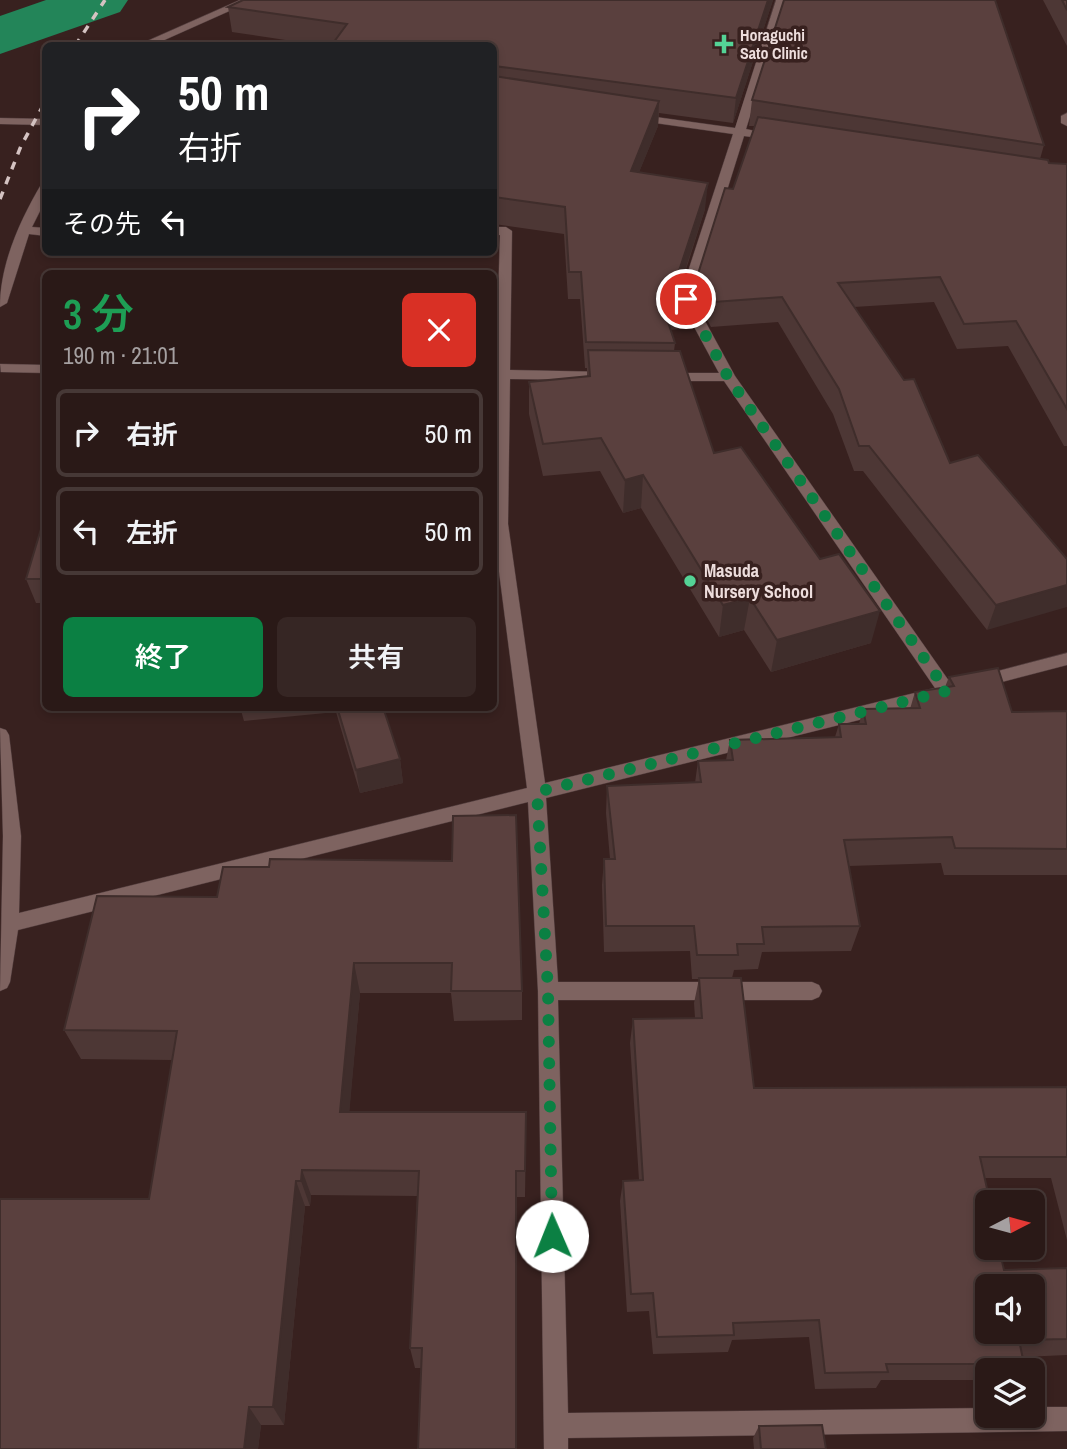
<!DOCTYPE html>
<html lang="ja">
<head>
<meta charset="utf-8">
<style>
  :root { --surface:#2a1917; --page:#362624; --text:#f1f3f6; --muted:#a5a0a1; --line:#463836; --accent:#0b8043 }
  body { margin:0; font-family:"Archivo Narrow","Noto Sans JP",sans-serif; background:var(--page); color:var(--text); height:100vh; display:flex; flex-direction:column; font-size:26px; white-space:nowrap }
  * { box-sizing:border-box; margin:0 }
  p { font-size:23px; color:var(--muted) }
  .icon { flex:none; width:38px; height:38px; fill:none; stroke:currentColor; stroke-width:2; stroke-linecap:round; stroke-linejoin:round }
  .map { position:relative; flex:1; overflow:hidden }
  .sheet { position:absolute; left:42px; top:270px; width:455px; height:441px; display:flex; flex-direction:column; background:var(--surface); border-radius:10px; box-shadow:0 4px 10px #0003,0 0 0 2px var(--line) }
  .sheet>* { flex:none }
  .hud { position:absolute; left:42px; top:42px; width:455px; height:214px; border-radius:10px; box-shadow:0 4px 10px #0003,0 0 0 2px var(--line); background:#202124; color:#fff; overflow:hidden }
  .needle { width:46px; rotate:84deg }
  .tools { position:absolute; left:975px; top:1190px; display:grid; gap:14px }
  .tools a { display:grid; place-items:center; width:70px; height:70px; border-radius:10px; background:var(--surface); box-shadow:0 4px 10px #0003,0 0 0 2px var(--line); font-size:35px }
  .pin { position:absolute; display:grid; place-items:center; width:60px; height:60px; color:#fff; margin:-30px; border:4px solid #fff; border-radius:50%; box-shadow:0 2px 7px #0007 }
  .me { position:absolute; width:77px; margin:-38px; rotate:359deg; stroke-linejoin:round; filter:drop-shadow(0 0 5px #0008) }
  .turn { display:flex; align-items:center; gap:24px; height:147px; padding:0 21px; font-size:32px }
  .turn .icon { width:91px; height:91px; stroke-width:2.5 }
  .turn b { display:block; font-size:49px; line-height:60px }
  .then { display:flex; align-items:center; height:66px; padding:0 21px; background:#0003; gap:14px; font-size:26px }
  .round { display:grid; place-items:center; flex:none; width:74px; height:74px; border-radius:10px; background:var(--page) }
  .overview { display:flex; align-items:center; justify-content:space-between; height:119px; padding:0 21px }
  h1 { font-size:42px; font-weight:600; line-height:52px; color:#1e9e55 }
  .cta { display:flex; gap:14px; margin-top:auto; padding:14px 21px }
  .cta a { flex:1; height:80px; border-radius:10px; background:var(--accent); color:#fff; font-size:28px; font-weight:600; line-height:80px; text-align:center }
  .cta a+a { background:var(--page); color:var(--text) }
  ul { padding:0; list-style:none }
  li { display:flex; align-items:center; gap:21px; height:88px; margin:0 14px 10px; padding:0 7px; border:4px solid var(--line); border-radius:10px }
  li div { flex:1 }
  li b { display:block; font-size:26px }
  li em { font-style:normal }
  .map>svg:first-child { display:block }
  .lines { fill:none; stroke-linecap:round; stroke-linejoin:round }
  .river { fill:#238559; fill-rule:evenodd }
  .minor-casing { stroke:#503c3c; stroke-width:1 }
  .minor { fill:#7e6360; fill-rule:evenodd }
  .rail { stroke:#d4c3c2; stroke-width:3.5; stroke-dasharray:8 8; stroke-linecap:butt }
  .wall { fill:#4d3735 }
  .shaded-wall { fill:#3f2d2b }
  .building { fill:#5a403e; stroke:#3f2d2b; stroke-width:2; fill-rule:evenodd }
  .route { stroke:#0b8043; stroke-width:12; stroke-dasharray:0 21.6 }
  .poi-dot { fill:#54d396; stroke:#38211f; stroke-width:2.5 }
  .labels { text-anchor:middle; stroke-width:7; stroke-linejoin:round; paint-order:stroke }
  .far-poi-label { font-size:16px; font-weight:bold; fill:#eddddc; stroke:#38211f; text-anchor:start }
  .poi-label { font-size:18px; font-weight:bold; fill:#eddddc; stroke:#38211f; text-anchor:start }
</style>
</head>
<body>
<div class="map">
<svg width="1067" height="1449" viewBox="0 0 1067 1449">
  <rect width="100%" height="100%" fill="#38211f"/>
  <g class="lines">
    <path class="river" d="M46 0H128L120 12 0 54V16Z"/>
    <g class="minor-casing">
      <g id="minor">
        <path d="M240 0H254L151 46H136Z"/>
        <path d="M776 0H786L746 129 782 137 776 140 744 136 693 299 735 376 956 691 947 698 942 696 935 701 546 798 558 982H812L819 985 822 991 819 997 812 1000H558L568 1413 987 1408V1416H1032V1407H1067V1431L568 1438V1449H544L538 991 528 802 18 930 10 982 7 988 0 991 3 836 0 728 6 730 9 735 21 836 19 913 527 788 494 533 496 378H494V370H496L500 235H494V227H506L512 231 510 370 609 372 616 376 609 380 510 379 508 524 545 783 935 688 724 381H665L658 377 665 373H719L679 299 733 134 634 120 628 117 634 114 735 128Z"/>
        <path d="M1067 113V126L1061 123V116Z"/>
        <path d="M0 118 46 119V125L0 124Z"/>
        <path d="M42 183H46V199L32 227 46 228V236L29 234 7 303 0 307C0 264 20 220 42 183Z"/>
        <path d="M0 364 46 365V373L1 372Z"/>
        <path d="M1067 653V665L979 688 970 682 979 676Z"/>
      </g>
    </g>
    <use href="#minor" class="minor"/>
    <g class="rail">
      <path d="M75 46 105 0"/>
      <path d="M0 199 21 146 46 100"/>
    </g>
  </g>
  <g class="wall">
    <path d="M773 0 733 123 659 113 658 126 639 172 705 209 683 279 695 301 692 328 670 330 675 343 674 351 714 453 871 643 771 672 744 630 719 637 641 508 623 513 600 471 543 476 529 414V382L587 377V368H585L580 299H568L564 234 494 224V46H325L232 32 228 7Z"/>
    <path d="M1043 0H1067V46Z"/>
    <path d="M752 100 1044 145 1040 159 1049 163 1067 164V446H1064L1008 346 957 349 934 302 854 307 950 463 1067 559 987 630 863 471H854L833 414 778 322 711 327 696 299 698 274 733 189 755 126H749Z"/>
    <path d="M46 512V603H36L26 579Z"/>
    <path d="M949 677 1012 712 1067 711V875H944L941 863 849 866 860 926 851 951 762 952 758 969 734 970 732 978 754 1088 1067 1087V1240L1051 1178H985L1004 1270 1067 1268V1355L1023 1357 1024 1364 1018 1370H987V1380H881L876 1388 815 1389 809 1337 732 1340 728 1352 653 1354 649 1311 627 1312 620 1201 623 1181 639 1180 630 1043 633 1019 695 1018 694 1003 699 979H692L690 951 604 952 602 885 604 859H610L606 813 607 786 695 783 698 761 726 760 730 740 835 737 839 724H859L863 709H910L915 692 945 687Z"/>
    <path d="M240 707H383L400 759 403 783 360 793 336 712 244 721Z"/>
    <path d="M223 867 522 991V1020L454 1021 451 993H360L349 1112H526L525 1197H516L421 1368H415L410 1348 417 1196 311 1195 310 1206H305L284 1425H261L258 1449H0L149 1199 172 1060 81 1059 64 1030 217 897Z"/>
    <path d="M759 1426 826 1449H754L753 1438Z"/>
  </g>
  <g class="shaded-wall">
    <path d="M768 0H773L733 123 736 98Z"/>
    <path d="M659 101 658 126 629 197 631 171Z"/>
    <path d="M708 183 705 209 676 298 679 271Z"/>
    <path d="M643 475 641 508 623 513 625 480Z"/>
    <path d="M1067 585V607L987 630 996 605Z"/>
    <path d="M750 598 744 630 719 637 723 605Z"/>
    <path d="M880 611 871 643 771 672 777 640Z"/>
    <path d="M400 759 403 783 360 793 356 770Z"/>
    <path d="M354 963 360 993 347 1139 340 1112Z"/>
    <path d="M526 1112V1139L525 1197V1171Z"/>
    <path d="M302 1170 311 1195 310 1206 301 1181Z"/>
    <path d="M516 1171V1197L517 1449H516Z"/>
    <path d="M296 1181 305 1206 284 1425 273 1407Z"/>
    <path d="M249 1407 261 1425 258 1449H244Z"/>
  </g>
  <g class="building">
    <path d="M243 0H768L736 98 494 66V46H331L347 24 228 7Z"/>
    <path d="M784 0H995L1044 145 752 100Z"/>
    <path d="M1062 0H1067V10Z"/>
    <path d="M494 76 659 101 631 171 708 183 679 271 695 301 662 304 675 343 586 342 581 272H569L565 207 494 197Z"/>
    <path d="M758 117 1048 160 1049 163 1067 164V409L1016 321 964 324 940 277 838 283 904 380 914 379 950 463 978 455 1067 559V585L996 605 869 446H859L839 389 782 297 714 302 698 274 725 188 733 189Z"/>
    <path d="M588 350 680 351 714 453 741 447 820 559 839 554 880 611 777 640 750 598 723 605 643 475 625 480 601 438 543 444 529 382 590 376Z"/>
    <path d="M46 512V579H26Z"/>
    <path d="M998 668 1012 712 1067 711V849L955 848 952 837 844 840 860 926 762 927 764 944H737L738 955H697L694 926H606L604 859H615L607 786 701 782 698 761 733 760 730 740 841 737 839 724H866L863 709 920 708 915 692 954 686 949 677Z"/>
    <path d="M337 707H383L400 759 356 770Z"/>
    <path d="M516 815 522 991H451L452 963H354L340 1112H526L525 1171H516V1449H418L422 1348H410L419 1171 302 1170 301 1181H296L273 1407H249L244 1449H0V1199H149L177 1031 64 1030 97 896 217 897 223 867H269L270 859 452 861 453 816Z"/>
    <path d="M699 978H741L754 1088 1067 1087V1157H980L990 1202H987V1248H999L1004 1270 1067 1268V1339L1019 1340 1024 1364H886L888 1372 825 1373 819 1320 733 1323 734 1335 657 1337 653 1293 631 1294 623 1181 643 1180 633 1019 702 1018ZM987 1286H1032V1332H987Z"/>
    <path d="M822 1425 826 1449H761L759 1426Z"/>
  </g>
  <g class="lines">
    <path class="route" d="M552 1236 548 991 537 792 947 691 728 377 686 299"/>
  </g>
  <g class="poi-dot">
    <path d="M720.5 33.5h7v7h7v7h-7v7h-7v-7h-7v-7h7z"/>
    <circle cx="690" cy="581" r="7"/>
  </g>
  <g class="labels">
    <g class="far-poi-label">
      <text x="740" y="41">Horaguchi<tspan x="740" dy="18">Sato Clinic</tspan></text>
    </g>
    <g class="poi-label">
      <text x="704" y="577">Masuda<tspan x="704" dy="21">Nursery School</tspan></text>
    </g>
  </g>
</svg>
<div class="tools">
<a><svg class="needle" viewBox="-14 -14 28 28"><path d="M0-13l5 13h-10z" fill="#e53935"/><path d="M0 13l5-13h-10z" fill="#a5a0a1"/></svg></a>
<a><svg class="icon" aria-label="sound" viewBox="0 0 24 24"><path d="M4 9h4l5-4v14l-5-4H4zM17 9q2 3 0 6"/></svg></a>
<a><svg class="icon" aria-label="layers" viewBox="0 0 24 24"><path d="M12 4l9 5-9 5-9-5zM3 14l9 5 9-5"/></svg></a>
</div>
<div class="pin" style="left:686px;top:299px;background:#d93025"><svg class="icon" aria-label="arrive" viewBox="0 0 24 24"><path d="M6 21V4h12l-3 4 3 4H6"/></svg></div>
<svg class="me" style="left:552px;top:1236px" viewBox="-20 -20 40 40"><circle r="19" fill="#fff"/><path d="M0-13L10 11 0 6-10 11z" fill="#0b8043"/></svg>
<div class="hud">
<div class="turn"><svg class="icon" aria-label="right" viewBox="0 0 24 24"><path d="M7 20v-9h11M14 6l5 5-5 5"/></svg><div><b>50 m</b>右折</div></div>
<div class="then">その先<svg class="icon" aria-label="left" viewBox="0 0 24 24"><path d="M17 20v-9H6M10 6l-5 5 5 5"/></svg></div>
</div>
<section class="sheet">
<div class="overview"><div><h1>3 分</h1><p>190 m · 21:01</p></div><a class="round" style="background:#d93025;color:#fff"><svg class="icon" aria-label="close" viewBox="0 0 24 24"><path d="M6 6l12 12M18 6L6 18"/></svg></a></div>
<ul>
<li><svg class="icon" aria-label="right" viewBox="0 0 24 24"><path d="M7 20v-9h11M14 6l5 5-5 5"/></svg><div><b>右折</b></div><em>50 m</em></li>
<li><svg class="icon" aria-label="left" viewBox="0 0 24 24"><path d="M17 20v-9H6M10 6l-5 5 5 5"/></svg><div><b>左折</b></div><em>50 m</em></li>
</ul>
<div class="cta"><a>終了</a><a>共有</a></div>
</section>
</div>
</body>
</html>
